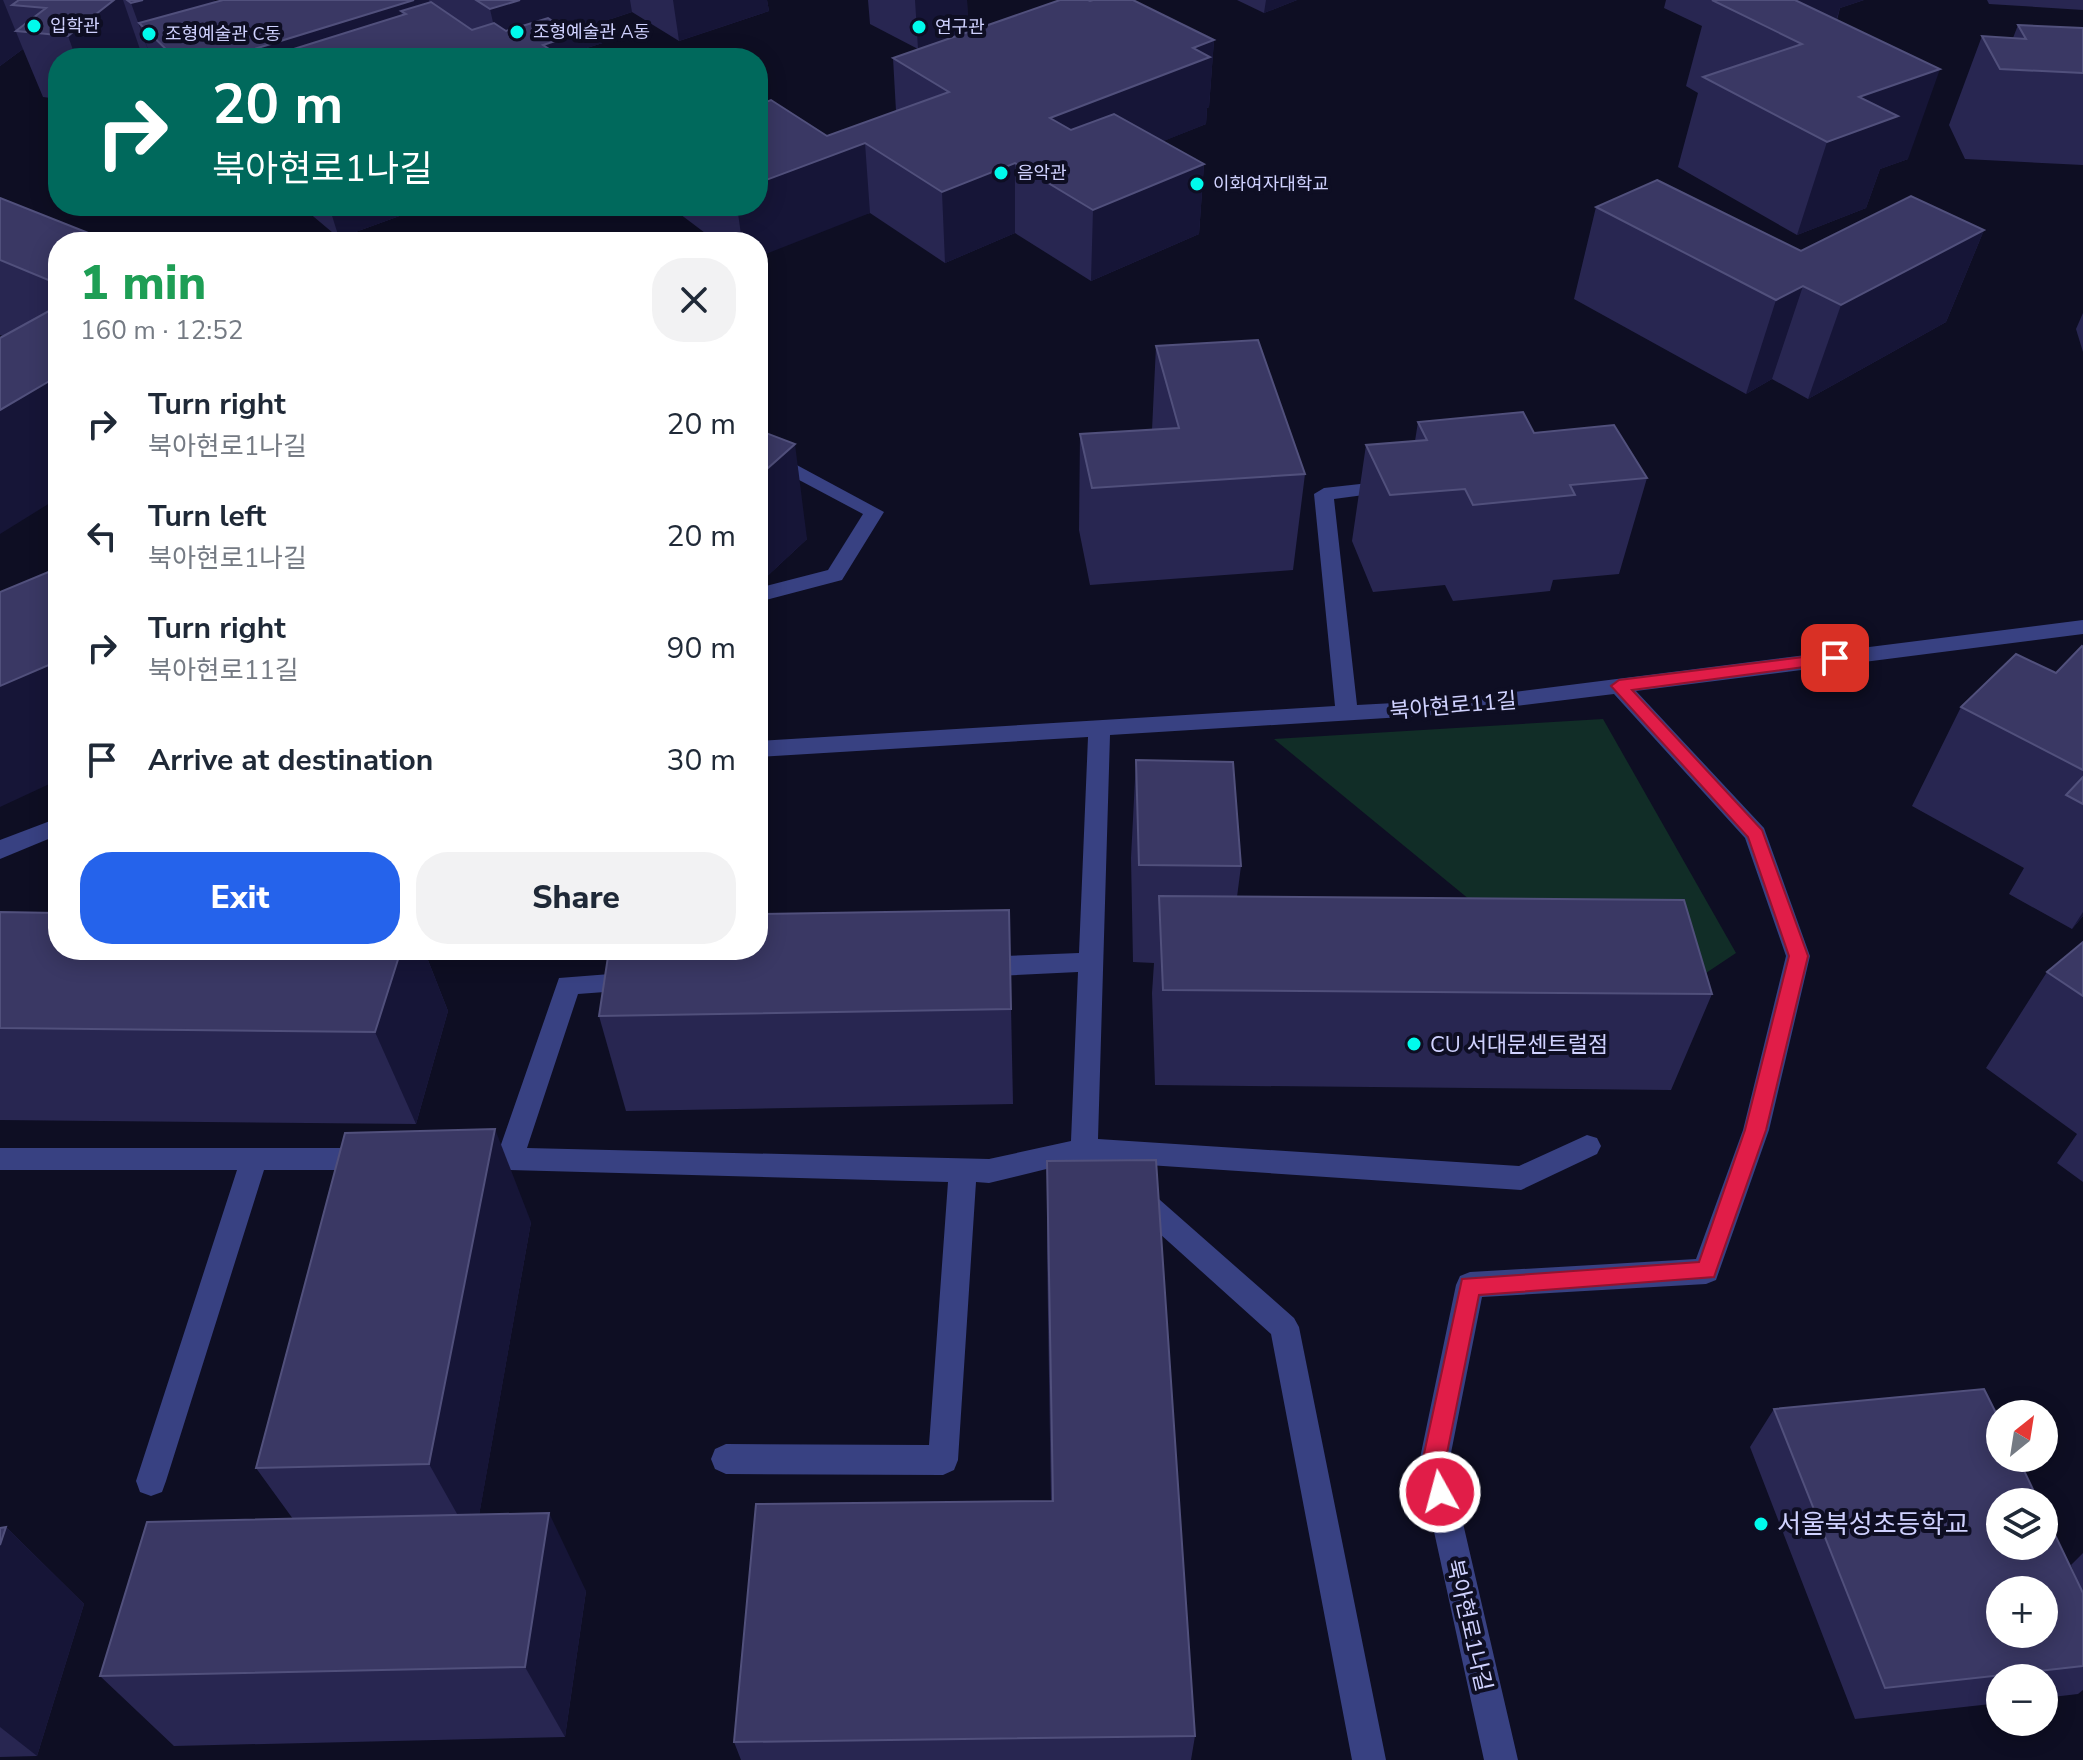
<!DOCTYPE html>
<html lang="en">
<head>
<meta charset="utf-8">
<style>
  :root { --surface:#fff; --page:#f2f2f3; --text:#1f2937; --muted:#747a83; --accent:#2563eb }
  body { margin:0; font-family:"Nunito Sans","Noto Sans KR",sans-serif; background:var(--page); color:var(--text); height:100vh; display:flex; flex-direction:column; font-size:30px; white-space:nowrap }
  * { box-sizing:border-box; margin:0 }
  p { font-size:26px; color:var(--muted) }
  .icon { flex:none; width:44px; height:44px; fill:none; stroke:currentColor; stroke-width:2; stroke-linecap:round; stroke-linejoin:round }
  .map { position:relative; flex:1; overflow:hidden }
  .side { position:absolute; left:48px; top:232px; width:720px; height:728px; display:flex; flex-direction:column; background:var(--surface); border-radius:32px; box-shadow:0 4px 20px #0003 }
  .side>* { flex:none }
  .hud { position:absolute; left:48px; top:48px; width:720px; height:168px; border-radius:32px; box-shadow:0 4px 20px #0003; background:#00695c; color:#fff; overflow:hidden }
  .needle { width:52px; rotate:30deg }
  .tools { position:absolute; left:1986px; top:1400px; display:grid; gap:16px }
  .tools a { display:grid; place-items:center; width:72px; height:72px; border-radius:50%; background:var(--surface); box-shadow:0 4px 20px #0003; font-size:40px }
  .pin { position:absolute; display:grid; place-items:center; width:68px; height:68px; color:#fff; margin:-34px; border-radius:16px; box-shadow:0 4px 12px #0006 }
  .me { position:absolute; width:88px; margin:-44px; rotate:353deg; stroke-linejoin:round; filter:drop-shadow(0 0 6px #0008) }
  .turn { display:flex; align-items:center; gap:28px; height:168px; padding:0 32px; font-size:36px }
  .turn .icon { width:104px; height:104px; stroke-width:2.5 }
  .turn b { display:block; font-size:56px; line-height:68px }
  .round { display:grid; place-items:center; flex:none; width:84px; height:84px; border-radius:32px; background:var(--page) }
  .overview { display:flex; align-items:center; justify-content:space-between; height:136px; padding:0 32px }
  h1 { font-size:48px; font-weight:800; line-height:60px; color:#1e9e55 }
  .button { display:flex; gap:16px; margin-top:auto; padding:16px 32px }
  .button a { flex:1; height:92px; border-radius:32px; background:var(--accent); color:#fff; font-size:32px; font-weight:800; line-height:92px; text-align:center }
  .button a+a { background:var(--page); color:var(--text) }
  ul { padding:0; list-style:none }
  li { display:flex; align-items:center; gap:24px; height:112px; padding:0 32px }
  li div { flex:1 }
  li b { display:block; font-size:30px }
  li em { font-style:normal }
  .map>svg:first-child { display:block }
  .green { fill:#112d27 }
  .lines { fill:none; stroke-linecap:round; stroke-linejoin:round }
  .minor { fill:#384182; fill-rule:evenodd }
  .wall { fill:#282651 }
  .shaded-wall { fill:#161537 }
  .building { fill:#3a3864; stroke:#51507c; stroke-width:2; fill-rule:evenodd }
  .route { fill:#e11d48; stroke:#92132f; stroke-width:2 }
  .poi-dot { fill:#00fbec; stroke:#0e0e23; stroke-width:3 }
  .labels { text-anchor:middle; stroke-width:8; stroke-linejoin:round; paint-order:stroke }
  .far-poi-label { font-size:18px; fill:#d0d2ff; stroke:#0e0e23; text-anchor:start }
  .street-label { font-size:22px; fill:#d0d2ff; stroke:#0e0e23 }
  .poi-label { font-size:22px; fill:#d0d2ff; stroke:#0e0e23; text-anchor:start }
  .near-poi-label { font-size:26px; fill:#d0d2ff; stroke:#0e0e23; text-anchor:start }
</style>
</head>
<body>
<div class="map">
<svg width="2083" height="1760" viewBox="0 0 2083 1760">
  <rect width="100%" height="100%" fill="#0e0e23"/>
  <path class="green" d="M1603 719 1736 953 1682 989 1492 918 1274 739Z"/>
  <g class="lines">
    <g class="minor">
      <path d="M758 444 884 512 842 580 758 602V588L828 570 863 514 758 458Z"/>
      <path d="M1387 481 1394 483 1397 487 1394 491 1334 499 1357 705 1451 700 2083 620V634L1636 691 1764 828 1810 956 1769 1130 1716 1280 1706 1284 1482 1297 1449 1463 1518 1760H1484L1419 1463 1456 1285 1460 1276 1470 1272 1696 1259 1743 1130 1786 956 1745 838 1614 694 1451 714 1110 735 1098 1139 1519 1166 1587 1135 1597 1138 1601 1146 1597 1154 1521 1190 1118 1163 1294 1318 1299 1327 1386 1760H1352L1271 1334 1079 1161 989 1183 976 1182 958 1460 954 1470 943 1475 726 1474 715 1469 711 1459 715 1449 726 1444 929 1445 948 1182 510 1170 500 1167 496 1159 559 978 636 972 645 975 649 982 645 989 578 994 527 1148 989 1159 1071 1141 1078 972 977 977 968 974 964 967 968 960 977 957 1079 953 1088 737 758 757V741L1335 706 1314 494 1324 488Z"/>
      <path d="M58 818V835L0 859V840Z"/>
      <path d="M0 1148H368L378 1151 382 1159 378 1167 368 1170H264L166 1481 162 1492 151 1496 140 1492 136 1481 237 1170H0Z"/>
    </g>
  </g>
  <g class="wall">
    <path d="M0 0H214L215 2 223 0H767L769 11 679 41 632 12 602 22 606 42 577 51 578 58H58V99L43 97 23 49 0 66Z"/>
    <path d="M868 0H967L968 31 918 49 870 24Z"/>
    <path d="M1237 0H1297L1264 13Z"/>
    <path d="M1666 0H1864L1840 8 1837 20 1908 159 1880 169 1866 208 1797 235 1678 167 1698 93 1686 86 1702 26 1664 8Z"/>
    <path d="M1987 0H2083V10L1989 4Z"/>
    <path d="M2018 25 2083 28V165L1965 159 1949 125 1982 36 2013 38Z"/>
    <path d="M1214 40 1209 107 1207 108 1206 124 1163 141 1204 164 1199 234 1091 281 1015 233 945 263 870 213 758 242H717L672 208 671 206H758L827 136 896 111 893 58Z"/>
    <path d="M0 198 58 242V498L3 336 0 335Z"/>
    <path d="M301 206H427L339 238Z"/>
    <path d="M1596 207 1801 251 1984 230 1946 322 1808 399 1772 379 1746 394 1574 299Z"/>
    <path d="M2083 313V352L2076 329Z"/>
    <path d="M1156 346 1305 474 1293 570 1090 585 1079 530 1080 434 1152 430Z"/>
    <path d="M1418 422 1534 433 1647 478 1619 574 1553 580 1550 591 1453 601 1445 585 1373 592 1352 541 1366 445 1415 441Z"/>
    <path d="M758 430 807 539 761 582 758 581Z"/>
    <path d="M2083 647V916L2072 929 2009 894 2024 868 1912 806 1961 707 2056 673Z"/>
    <path d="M1136 760 1241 866 1237 897 1712 994 1671 1090 1155 1085 1152 993 1154 963 1133 962 1131 858Z"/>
    <path d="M1009 910 1013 1104 626 1111 599 1016Z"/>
    <path d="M0 912 58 950H424L448 1011 416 1124 0 1120Z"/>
    <path d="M2083 942V1182L2057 1163 2077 1134 1986 1068 2047 972Z"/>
    <path d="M1047 1161 1195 1736 1191 1760H741L734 1742 1051 1501 1047 1252Z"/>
    <path d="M531 1222 479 1515 586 1591 565 1737 174 1746 100 1676 293 1519 256 1468Z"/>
    <path d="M1774 1409 2076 1578 2071 1565 2083 1553V1690L2078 1694 2044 1698V1678H2000V1703L1855 1719 1750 1447Z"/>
    <path d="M6 1527 84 1604 37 1756 0 1757V1528Z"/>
  </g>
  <g class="shaded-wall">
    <path d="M0 0H3L23 49 0 66Z"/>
    <path d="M114 0H123L143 58H76L68 36Z"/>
    <path d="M143 0H214L229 47 206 54 208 58H175L139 23 151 58 131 3Z"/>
    <path d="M414 0H429L443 58 406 14 401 11 413 58H225Z"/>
    <path d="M520 0H630L632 12 602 22 606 42 577 51 578 58H501L490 9Z"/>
    <path d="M673 0H767L769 11 679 41Z"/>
    <path d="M915 0H967L968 31 918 49Z"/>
    <path d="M1266 0H1297L1264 13Z"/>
    <path d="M1785 0H1864L1840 8 1831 37 1802 44Z"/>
    <path d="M1214 40 1209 107 1207 108 1206 124 1052 186 1050 118 1193 48Z"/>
    <path d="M1940 69 1908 159 1880 169 1866 208 1797 235 1827 142 1859 97Z"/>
    <path d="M865 143 870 213 758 257V242H742L737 206H758V183Z"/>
    <path d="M1015 163V233L945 263 942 192Z"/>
    <path d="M1204 164 1199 234 1091 281 1093 210Z"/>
    <path d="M329 206H427L339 238Z"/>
    <path d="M1984 230 1946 322 1808 399 1841 305Z"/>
    <path d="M1803 286 1772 379 1746 394 1776 300Z"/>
    <path d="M58 376V498L0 534V410Z"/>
    <path d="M795 444 807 539 761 582 758 562V477Z"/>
    <path d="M58 661V780L0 807V686Z"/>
    <path d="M2083 912V916L2072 929Z"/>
    <path d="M401 950H424L448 1011 416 1124 375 1032Z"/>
    <path d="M495 1129 531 1222 474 1544 429 1464Z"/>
    <path d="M549 1513 586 1591 565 1737 525 1667Z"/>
    <path d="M6 1527 84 1604 37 1756 0 1727V1545Z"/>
  </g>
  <g class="building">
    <path d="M19 0H114L68 36 16 31 46 8 12 5Z"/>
    <path d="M127 0H143L131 3Z"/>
    <path d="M223 0H414L225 58H212L206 52 175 58 139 23Z"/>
    <path d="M476 0H520L490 9Z"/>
    <path d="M1060 0H1088L1090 1 1093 0H1133L1214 40 1193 48 1210 57 1050 118 1071 130 1114 114 1204 164 1093 210 1015 163 942 192 865 143 758 183V105L771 100 827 136 949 92 893 58Z"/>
    <path d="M1712 0H1795L1940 69 1859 97 1898 116 1827 142 1703 77 1802 44Z"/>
    <path d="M431 2 472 30 494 23 506 31 548 18 574 35 543 45 563 58H265L406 14 401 11Z"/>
    <path d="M2018 25 2083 28V73L2000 69 1982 36 2026 39Z"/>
    <path d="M1657 180 1801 251 1911 196 1984 230 1841 305 1803 286 1776 300 1596 207Z"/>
    <path d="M0 198 111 242H58V284L0 260Z"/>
    <path d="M280 235 301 242H268Z"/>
    <path d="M58 306V376L0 410V338Z"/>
    <path d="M1258 340 1305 474 1092 488 1080 434 1179 428 1156 346Z"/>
    <path d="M1523 412 1534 433 1614 425 1647 478 1570 485 1575 495 1473 505 1465 489 1390 495 1366 445 1427 440 1418 422Z"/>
    <path d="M758 430 795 444 758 477Z"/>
    <path d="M58 568V661L0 686V592Z"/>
    <path d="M2082 646 2083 647V770L1961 707 2016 654 2056 673Z"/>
    <path d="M1136 760 1233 762 1241 866 1139 865Z"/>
    <path d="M2083 777V804L2066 795Z"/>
    <path d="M1159 896 1684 900 1712 994 1163 990Z"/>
    <path d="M1009 910 1011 1009 599 1016 609 950H758V914Z"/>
    <path d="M0 912 58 913V950H401L375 1032 0 1028Z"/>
    <path d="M2083 942V996L2047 972Z"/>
    <path d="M495 1129 429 1464 256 1468 345 1133Z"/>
    <path d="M1156 1160 1195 1736 734 1742 756 1504 1053 1501 1047 1161Z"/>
    <path d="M1984 1389 2000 1421V1458H2018L2039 1502H2000V1546H2044V1512L2083 1593V1666L1885 1688 1774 1409ZM2000 1590H2044V1634H2000Z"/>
    <path d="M549 1513 525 1667 100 1676 147 1522Z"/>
    <path d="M6 1527 0 1545V1528Z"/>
  </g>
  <path class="route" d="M1835 653 1844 658 1841 662 1632 690 1762 830 1808 956 1766 1130 1714 1277 1479 1295 1445 1463 1452 1492 1449 1500 1440 1504 1432 1500 1422 1463 1462 1279 1699 1262 1745 1130 1789 956 1748 837 1611 686 1619 680Z"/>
  <g class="poi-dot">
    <circle cx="34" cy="26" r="8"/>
    <circle cx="919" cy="27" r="8"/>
    <circle cx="517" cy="32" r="8"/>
    <circle cx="149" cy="34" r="8"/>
    <circle cx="1001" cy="173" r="8"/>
    <circle cx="1197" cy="184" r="8"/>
    <circle cx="1414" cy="1044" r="8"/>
    <circle cx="1761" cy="1524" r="8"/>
  </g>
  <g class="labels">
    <g class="far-poi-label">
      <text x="50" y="32">입학관</text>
      <text x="935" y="33">연구관</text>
      <text x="533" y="38">조형예술관 A동</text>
      <text x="165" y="40">조형예술관 C동</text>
      <text x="1017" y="179">음악관</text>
      <text x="1213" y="190">이화여자대학교</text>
    </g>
    <g class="street-label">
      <text transform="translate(1453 705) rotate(-5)" y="8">북아현로11길</text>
      <text transform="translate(1470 1625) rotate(77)" y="8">북아현로1나길</text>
    </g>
    <g class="poi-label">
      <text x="1430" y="1052">CU 서대문센트럴점</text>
    </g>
    <g class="near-poi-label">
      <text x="1777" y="1533">서울북성초등학교</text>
    </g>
  </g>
</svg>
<div class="tools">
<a><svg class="needle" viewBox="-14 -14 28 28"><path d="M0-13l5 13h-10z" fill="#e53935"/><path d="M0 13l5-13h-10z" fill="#747a83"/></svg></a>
<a><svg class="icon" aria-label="layers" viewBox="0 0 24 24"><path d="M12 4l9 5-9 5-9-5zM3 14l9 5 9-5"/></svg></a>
<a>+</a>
<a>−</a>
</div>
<div class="pin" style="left:1835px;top:658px;background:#d93025"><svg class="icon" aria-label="arrive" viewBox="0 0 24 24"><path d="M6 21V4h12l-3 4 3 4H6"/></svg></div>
<svg class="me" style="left:1440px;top:1492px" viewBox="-20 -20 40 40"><circle r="17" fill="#e11d48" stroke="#fff" stroke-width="3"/><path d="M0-11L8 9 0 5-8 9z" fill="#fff"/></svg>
<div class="hud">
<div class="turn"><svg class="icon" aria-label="right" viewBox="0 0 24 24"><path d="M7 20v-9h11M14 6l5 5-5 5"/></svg><div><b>20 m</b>북아현로1나길</div></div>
</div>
<section class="side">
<div class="overview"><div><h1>1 min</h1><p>160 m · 12:52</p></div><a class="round"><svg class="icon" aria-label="close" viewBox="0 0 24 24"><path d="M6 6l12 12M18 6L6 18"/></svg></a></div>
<ul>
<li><svg class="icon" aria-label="right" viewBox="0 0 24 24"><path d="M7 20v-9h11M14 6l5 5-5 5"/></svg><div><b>Turn right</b><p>북아현로1나길</p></div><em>20 m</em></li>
<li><svg class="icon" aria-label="left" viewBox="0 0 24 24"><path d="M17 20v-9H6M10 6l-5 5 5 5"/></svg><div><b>Turn left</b><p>북아현로1나길</p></div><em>20 m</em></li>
<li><svg class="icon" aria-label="right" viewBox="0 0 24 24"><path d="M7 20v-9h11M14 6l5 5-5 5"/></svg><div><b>Turn right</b><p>북아현로11길</p></div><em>90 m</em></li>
<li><svg class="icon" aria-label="arrive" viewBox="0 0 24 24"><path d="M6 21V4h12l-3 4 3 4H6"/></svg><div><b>Arrive at destination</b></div><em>30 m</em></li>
</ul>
<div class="button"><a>Exit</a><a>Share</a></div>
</section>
</div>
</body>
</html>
